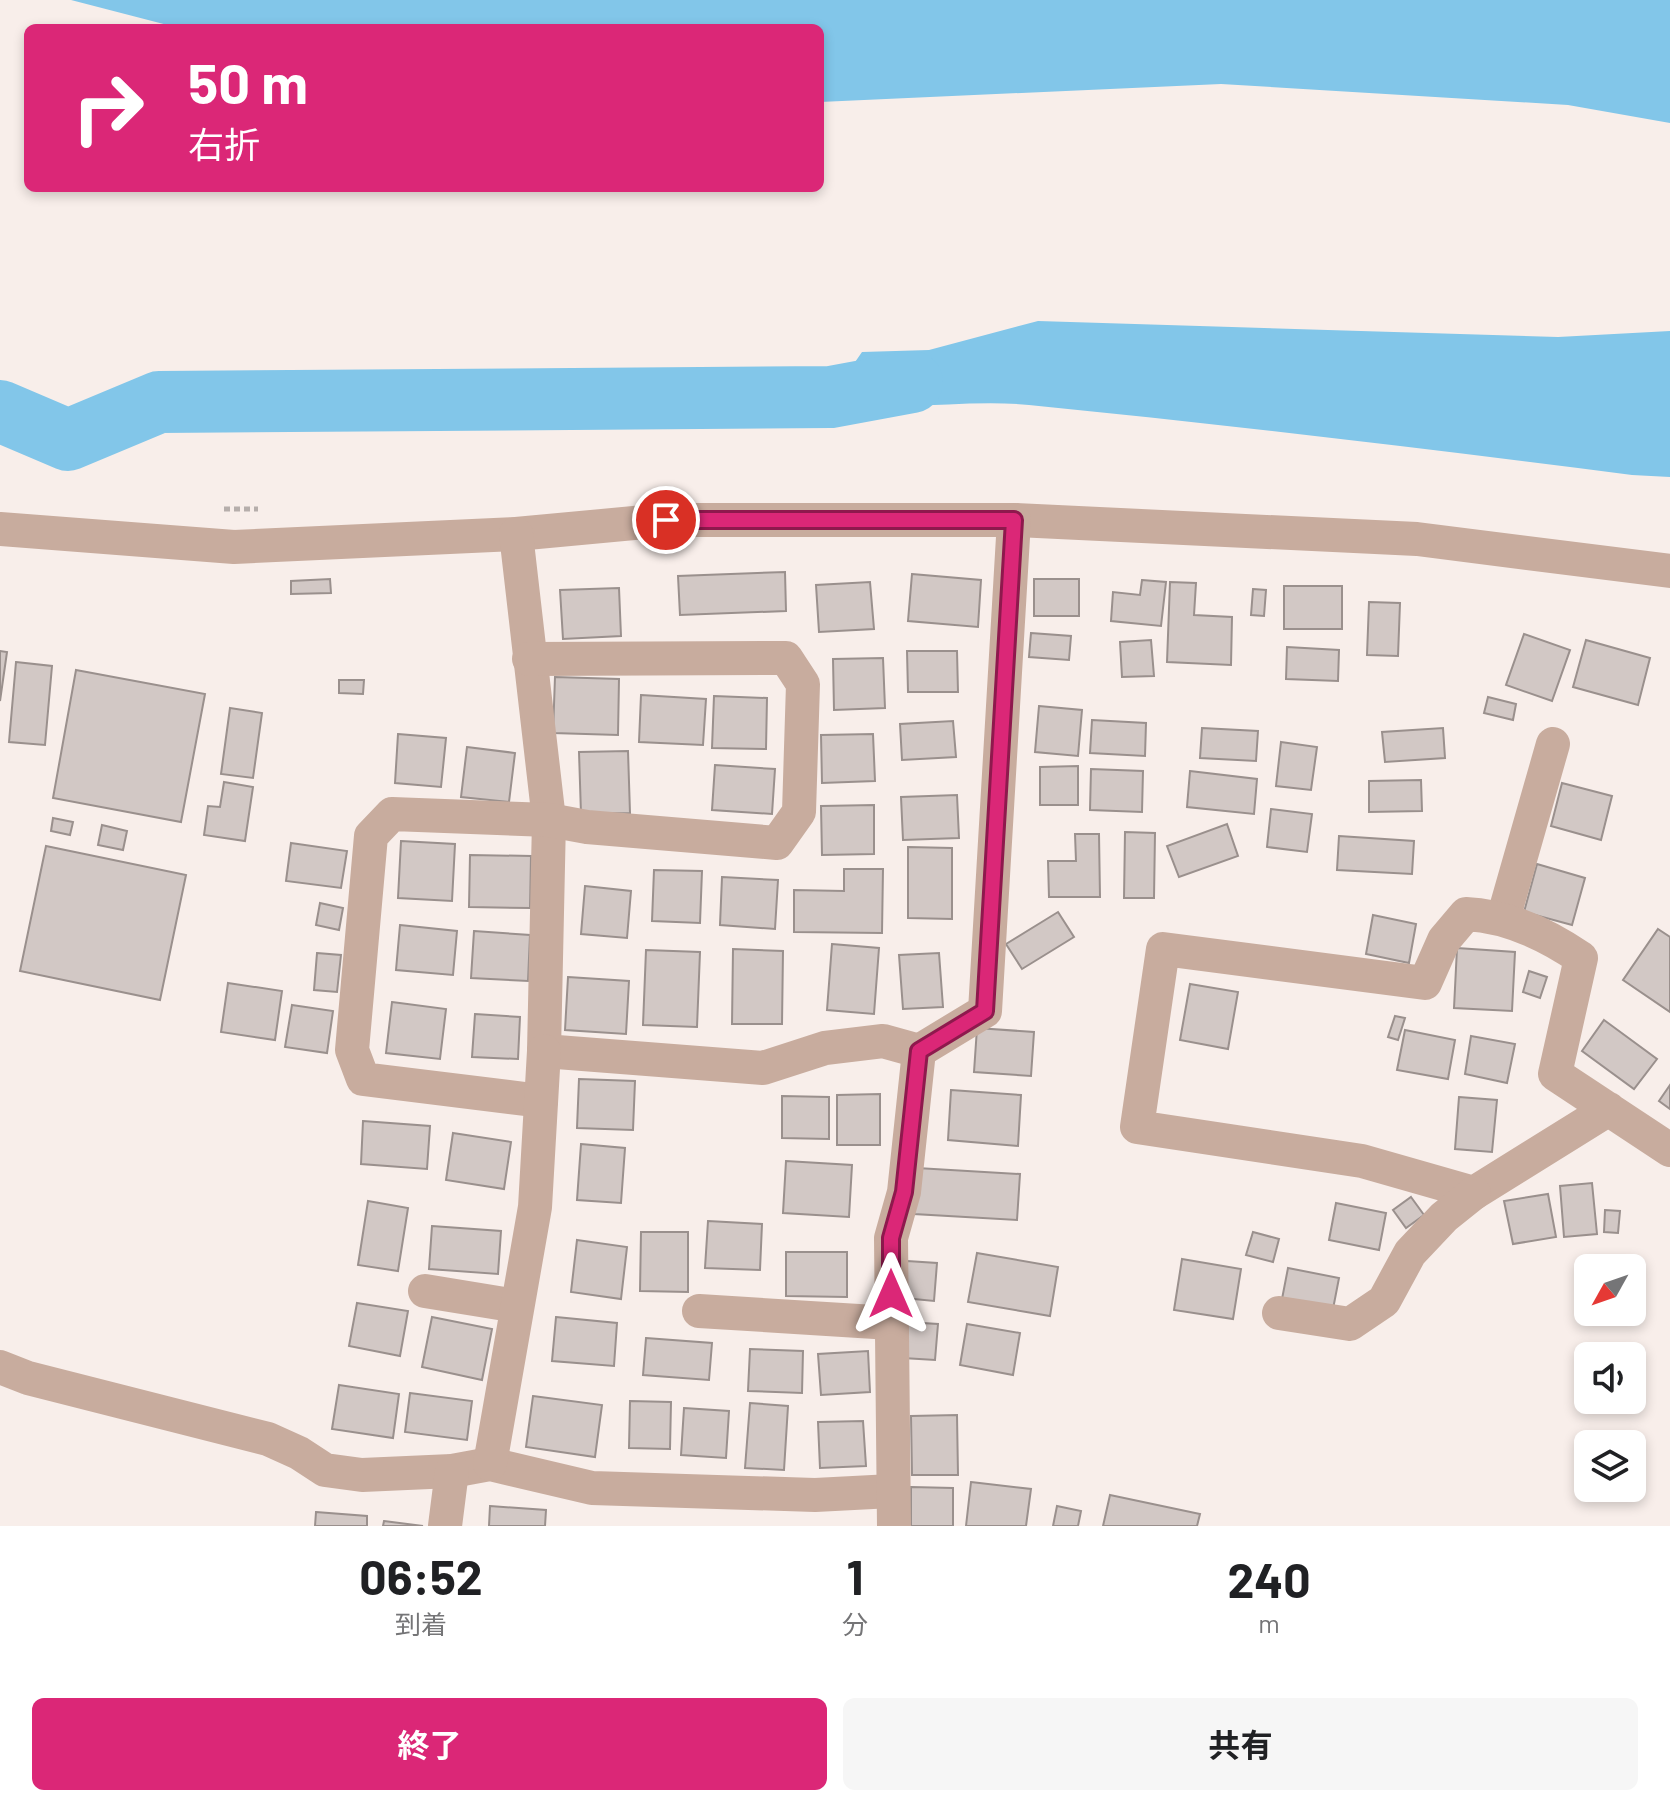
<!DOCTYPE html>
<html lang="ja">
<head>
<meta charset="utf-8">
<style>
  :root { --surface:#fff; --page:#f6f6f6; --text:#202124; --muted:#757577; --accent:#db2777 }
  body { margin:0; font-family:Barlow,"Noto Sans JP",sans-serif; background:var(--page); color:var(--text); height:100vh; display:flex; flex-direction:column; font-size:30px; white-space:nowrap }
  * { box-sizing:border-box; margin:0 }
  p { font-size:26px; color:var(--muted) }
  .icon { flex:none; width:44px; height:44px; fill:none; stroke:currentColor; stroke-width:2; stroke-linecap:round; stroke-linejoin:round }
  .map { position:relative; height:1526px; overflow:hidden }
  .drawer { display:flex; flex-direction:column; background:var(--surface); flex:1 }
  .drawer>* { flex:none }
  .hud { position:absolute; left:24px; top:24px; width:800px; height:168px; border-radius:12px; box-shadow:0 4px 12px #0003; background:#db2777; color:#fff; overflow:hidden }
  .needle { width:52px; rotate:230deg }
  .buttons { position:absolute; left:1574px; top:1254px; display:grid; gap:16px }
  .buttons a { display:grid; place-items:center; width:72px; height:72px; border-radius:12px; background:var(--surface); box-shadow:0 4px 12px #0003; font-size:40px }
  .pin { position:absolute; display:grid; place-items:center; width:68px; height:68px; color:#fff; margin:-34px; border:4px solid #fff; border-radius:50%; box-shadow:0 2px 8px #0007 }
  .me { position:absolute; width:88px; margin:-44px; rotate:0deg; stroke-linejoin:round; filter:drop-shadow(0 0 6px #0008) }
  .turn { display:flex; align-items:center; gap:28px; height:168px; padding:0 32px; font-size:36px }
  .turn .icon { width:104px; height:104px; stroke-width:2.5 }
  .turn b { display:block; font-size:56px; line-height:68px }
  .eta { display:flex; justify-content:space-evenly; align-items:center; height:136px; text-align:center }
  .eta b { font-size:48px; font-weight:700; line-height:56px }
  .button { display:flex; gap:16px; margin-top:auto; padding:16px 32px }
  .button a { flex:1; height:92px; border-radius:12px; background:var(--accent); color:#fff; font-size:32px; font-weight:700; line-height:92px; text-align:center }
  .button a+a { background:var(--page); color:var(--text) }
  .map>svg:first-child { display:block }
  .water { fill:#82c6e9 }
  .lines { fill:none; stroke-linecap:round; stroke-linejoin:round }
  .river { stroke:#82c6e9; stroke-width:62 }
  .building { fill:#d2c8c5; stroke:#9a908d; stroke-width:2 }
  .path { stroke:#b6aeab; stroke-width:5; stroke-dasharray:6 4; stroke-linecap:butt }
  .minor { stroke:#c8ac9e; stroke-width:34 }
  .route-casing { stroke:#8e194d; stroke-width:20 }
  .route { stroke:#db2777; stroke-width:14 }
</style>
</head>
<body>
<div class="map">
<svg width="1670" height="1526" viewBox="0 0 1670 1526">
  <rect width="100%" height="100%" fill="#f8eeea"/>
  <g class="water">
    <path d="M71 0H1670V123L1568 105 1221 84 820 102V28H179Z"/>
    <path d="M1038 321 1558 337 1670 331V477L1632 475C1431 449 1231 425 1029 405 961 398 899 415 831 397L862 352 929 350Z"/>
  </g>
  <g class="lines">
    <path class="river" d="M0 411 68 440 159 402 831 397 912 382"/>
  </g>
  <g class="building">
    <path d="M785 572 786 611 680 615 678 576Z"/>
    <path d="M912 574 981 580 978 627 908 621Z"/>
    <path d="M330 579 331 593 291 594V581Z"/>
    <rect x="1034" y="579" width="45" height="37"/>
    <path d="M1142 580 1166 582 1161 626 1111 621 1113 592 1140 595Z"/>
    <path d="M870 582 874 629 819 632 816 585Z"/>
    <path d="M1170 582 1196 583 1194 615 1232 617 1231 665 1167 662Z"/>
    <rect x="1284" y="586" width="58" height="43"/>
    <path d="M619 588 621 636 563 639 560 590Z"/>
    <path d="M1253 589 1266 590 1264 616 1251 615Z"/>
    <path d="M1369 602 1400 603 1398 656 1367 655Z"/>
    <path d="M1031 633 1071 636 1069 660 1029 657Z"/>
    <path d="M1524 634 1570 650 1552 701 1506 685Z"/>
    <path d="M1151 640 1154 676 1122 677 1120 642Z"/>
    <path d="M1586 640 1650 658 1638 705 1573 687Z"/>
    <path d="M1287 647 1339 650 1338 681 1286 679Z"/>
    <path d="M0 651 7 652 0 701Z"/>
    <path d="M907 651H957L958 692H908Z"/>
    <path d="M883 658 885 708 834 710 833 659Z"/>
    <path d="M16 662 52 666 45 745 9 742Z"/>
    <path d="M76 670 205 694 181 822 53 798Z"/>
    <path d="M555 677 619 679 618 735 553 733Z"/>
    <path d="M339 680H364L363 694 339 693Z"/>
    <path d="M641 695 706 699 703 745 639 742Z"/>
    <path d="M714 696 767 698 766 749 712 748Z"/>
    <path d="M1488 697 1516 704 1513 720 1484 713Z"/>
    <path d="M1039 706 1082 710 1078 756 1035 752Z"/>
    <path d="M230 708 262 713 253 778 221 774Z"/>
    <path d="M1092 720 1146 723 1145 756 1090 753Z"/>
    <path d="M953 721 956 757 902 760 900 724Z"/>
    <path d="M1202 728 1258 731 1256 761 1200 758Z"/>
    <path d="M1443 728 1445 758 1385 762 1382 732Z"/>
    <path d="M398 734 446 738 441 787 395 783Z"/>
    <path d="M873 734 875 781 822 783 821 735Z"/>
    <path d="M1281 742 1317 747 1311 790 1276 786Z"/>
    <path d="M467 747 515 753 509 802 461 797Z"/>
    <path d="M628 751 630 813 581 814 579 752Z"/>
    <path d="M715 765 775 769 772 814 712 810Z"/>
    <path d="M1078 766V805H1040V767Z"/>
    <path d="M1091 769 1143 771 1142 812 1090 810Z"/>
    <path d="M1190 771 1257 779 1254 814 1187 807Z"/>
    <path d="M1421 780 1422 811 1369 812V781Z"/>
    <path d="M224 782 253 787 245 841 204 835 208 806 220 807Z"/>
    <path d="M1562 783 1612 796 1601 840 1551 826Z"/>
    <path d="M957 795 959 838 903 840 901 797Z"/>
    <path d="M874 805V854L822 855 821 806Z"/>
    <path d="M1271 809 1312 814 1307 852 1267 847Z"/>
    <path d="M53 818 73 822 70 835 51 831Z"/>
    <path d="M1227 824 1238 856 1179 877 1167 846Z"/>
    <path d="M102 825 127 831 123 850 98 845Z"/>
    <path d="M1125 832 1155 833 1154 898H1124Z"/>
    <path d="M1075 834H1099L1100 897H1049L1048 861H1076Z"/>
    <path d="M1339 836 1414 841 1412 874 1337 870Z"/>
    <path d="M401 841 455 844 452 901 398 898Z"/>
    <path d="M291 843 347 851 341 888 286 881Z"/>
    <path d="M46 846 186 875 160 1000 20 971Z"/>
    <path d="M908 847 952 848V919L908 918Z"/>
    <path d="M470 855 531 856 530 908 469 907Z"/>
    <path d="M1537 864 1585 878 1572 925 1524 912Z"/>
    <path d="M844 869H883L882 933 794 932V890L844 891Z"/>
    <path d="M654 870 702 871 700 923 652 921Z"/>
    <path d="M722 877 778 880 775 929 720 925Z"/>
    <path d="M585 886 631 891 627 938 581 934Z"/>
    <path d="M320 903 343 908 339 930 316 925Z"/>
    <path d="M1058 912 1074 937 1022 969 1006 944Z"/>
    <path d="M1373 915 1416 924 1409 963 1366 954Z"/>
    <path d="M400 925 457 931 453 975 396 970Z"/>
    <path d="M1658 929 1670 937V1012L1623 980Z"/>
    <path d="M474 931 530 935 528 981 471 978Z"/>
    <path d="M832 944 879 948 874 1014 827 1010Z"/>
    <path d="M1457 948 1515 952 1512 1011 1454 1008Z"/>
    <path d="M733 949 783 951 782 1024H732Z"/>
    <path d="M646 950 700 952 697 1027 643 1025Z"/>
    <path d="M317 953 341 955 337 992 314 990Z"/>
    <path d="M939 953 943 1007 903 1009 899 955Z"/>
    <path d="M1529 971 1547 977 1540 998 1523 992Z"/>
    <path d="M568 977 629 981 626 1034 565 1030Z"/>
    <path d="M228 983 282 991 275 1040 221 1032Z"/>
    <path d="M1190 984 1238 992 1228 1049 1180 1040Z"/>
    <path d="M392 1002 446 1009 440 1059 386 1053Z"/>
    <path d="M292 1005 333 1011 327 1053 285 1047Z"/>
    <path d="M475 1014 520 1017 518 1059 472 1057Z"/>
    <path d="M1395 1016 1405 1018 1398 1040 1388 1037Z"/>
    <path d="M1604 1020 1657 1059 1634 1089 1582 1051Z"/>
    <path d="M977 1028 1034 1032 1031 1076 974 1072Z"/>
    <path d="M1405 1030 1455 1040 1448 1079 1397 1070Z"/>
    <path d="M1471 1036 1515 1044 1507 1083 1465 1074Z"/>
    <path d="M579 1079 635 1081 633 1130 577 1128Z"/>
    <path d="M1670 1085V1109L1659 1101Z"/>
    <path d="M951 1090 1021 1095 1018 1146 948 1140Z"/>
    <path d="M880 1094V1145H837V1095Z"/>
    <path d="M782 1096 829 1097V1139L782 1138Z"/>
    <path d="M1459 1097 1497 1100 1492 1152 1455 1149Z"/>
    <path d="M363 1121 430 1126 427 1169 361 1164Z"/>
    <path d="M453 1133 511 1142 504 1189 446 1180Z"/>
    <path d="M581 1144 625 1148 621 1203 577 1200Z"/>
    <path d="M786 1161 852 1165 849 1217 783 1213Z"/>
    <path d="M917 1168 1020 1174 1017 1220 914 1214Z"/>
    <path d="M1592 1183 1597 1234 1564 1237 1560 1186Z"/>
    <path d="M1548 1194 1556 1237 1513 1244 1504 1201Z"/>
    <path d="M1411 1197 1424 1215 1406 1228 1393 1210Z"/>
    <path d="M368 1201 408 1208 398 1271 358 1265Z"/>
    <path d="M1336 1203 1386 1213 1379 1250 1329 1240Z"/>
    <path d="M1605 1210 1620 1211 1618 1233 1604 1232Z"/>
    <path d="M708 1221 762 1224 760 1270 705 1268Z"/>
    <path d="M432 1226 501 1231 498 1274 429 1269Z"/>
    <path d="M641 1232H688V1292L640 1291Z"/>
    <path d="M1253 1232 1279 1239 1273 1262 1246 1255Z"/>
    <path d="M577 1240 627 1247 621 1299 571 1292Z"/>
    <path d="M786 1252H847V1297L786 1296Z"/>
    <path d="M977 1253 1058 1267 1050 1316 968 1302Z"/>
    <path d="M1182 1259 1241 1269 1233 1319 1174 1310Z"/>
    <path d="M907 1261 937 1263 934 1301 904 1298Z"/>
    <path d="M1288 1268 1339 1278 1333 1309 1282 1299Z"/>
    <path d="M357 1303 408 1311 400 1356 349 1346Z"/>
    <path d="M432 1317 492 1329 482 1380 422 1367Z"/>
    <path d="M556 1317 617 1323 614 1366 552 1361Z"/>
    <path d="M906 1322 938 1324 935 1360 903 1358Z"/>
    <path d="M967 1324 1020 1333 1013 1375 960 1365Z"/>
    <path d="M646 1338 712 1343 709 1380 643 1375Z"/>
    <path d="M750 1349 803 1351 802 1393 748 1391Z"/>
    <path d="M868 1351 870 1392 821 1395 818 1354Z"/>
    <path d="M339 1385 399 1394 393 1438 332 1429Z"/>
    <path d="M410 1393 472 1401 467 1440 405 1432Z"/>
    <path d="M533 1396 602 1405 595 1457 526 1447Z"/>
    <path d="M630 1401 671 1402 670 1449 629 1448Z"/>
    <path d="M750 1403 788 1406 784 1470 745 1468Z"/>
    <path d="M684 1408 729 1411 726 1458 681 1455Z"/>
    <path d="M957 1415 958 1475H912L911 1416Z"/>
    <path d="M863 1421 866 1466 820 1468 818 1422Z"/>
    <path d="M971 1482 1031 1489 1026 1526H966Z"/>
    <path d="M911 1487 953 1488V1526H911Z"/>
    <path d="M1110 1495 1200 1514 1197 1526H1103Z"/>
    <path d="M490 1506 546 1510 545 1526H489Z"/>
    <path d="M1057 1506 1081 1511 1078 1526H1053Z"/>
    <path d="M316 1512 367 1516V1526H315Z"/>
    <path d="M384 1521 423 1526H383Z"/>
  </g>
  <g class="lines">
    <path class="path" d="M224 509H258"/>
    <g class="minor">
      <path d="M0 529 234 547 516 534 666 520H1014L1417 539 1670 571"/>
      <path d="M516 534 549 820 544 1051 763 1068 825 1048 883 1041 919 1051"/>
      <path d="M529 659 786 658 803 684 799 812 777 843 587 827 549 820 392 814 371 836 352 1050 363 1079 541 1101"/>
      <path d="M1503 919 1553 744"/>
      <path d="M1609 1109 1474 1193 1362 1161 1137 1127 1163 949 1425 983 1444 940 1466 914C1508 916 1546 934 1581 958L1555 1074 1670 1150"/>
      <path d="M425 1291 517 1306"/>
      <path d="M699 1311 891 1323"/>
      <path d="M1279 1313 1350 1324 1384 1301 1410 1253 1444 1217 1474 1193"/>
      <path d="M0 1367 28 1378 268 1439 299 1453 325 1470 362 1475 452 1471 490 1464 592 1488 815 1495 892 1491"/>
      <path d="M490 1464 535 1207 544 1051"/>
      <path d="M445 1526 452 1471"/>
      <path d="M894 1526 891 1238 904 1192 919 1051 985 1011 1014 520"/>
    </g>
  </g>
  <g class="lines">
    <g class="route-casing">
      <path id="route" d="M666 520H1014L985 1011 919 1051 904 1192 891 1238V1294"/>
    </g>
    <use href="#route" class="route"/>
  </g>
</svg>
<div class="buttons">
<a><svg class="needle" viewBox="-14 -14 28 28"><path d="M0-13l5 13h-10z" fill="#e53935"/><path d="M0 13l5-13h-10z" fill="#757577"/></svg></a>
<a><svg class="icon" aria-label="sound" viewBox="0 0 24 24"><path d="M4 9h4l5-4v14l-5-4H4zM17 9q2 3 0 6"/></svg></a>
<a><svg class="icon" aria-label="layers" viewBox="0 0 24 24"><path d="M12 4l9 5-9 5-9-5zM3 14l9 5 9-5"/></svg></a>
</div>
<div class="pin" style="left:666px;top:520px;background:#d93025"><svg class="icon" aria-label="arrive" viewBox="0 0 24 24"><path d="M6 21V4h12l-3 4 3 4H6"/></svg></div>
<svg class="me" style="left:891px;top:1294px" viewBox="-20 -20 40 40"><path d="M0-17L14 15 0 8-14 15z" fill="#db2777" stroke="#fff" stroke-width="4"/></svg>
<div class="hud">
<div class="turn"><svg class="icon" aria-label="right" viewBox="0 0 24 24"><path d="M7 20v-9h11M14 6l5 5-5 5"/></svg><div><b>50 m</b>右折</div></div>
</div>
</div>
<section class="drawer">
<div class="eta">
<div><b>06:52</b><p>到着</p></div>
<div><b>1</b><p>分</p></div>
<div><b>240</b><p>m</p></div>
</div>
<div class="button"><a>終了</a><a>共有</a></div>
</section>
</body>
</html>
